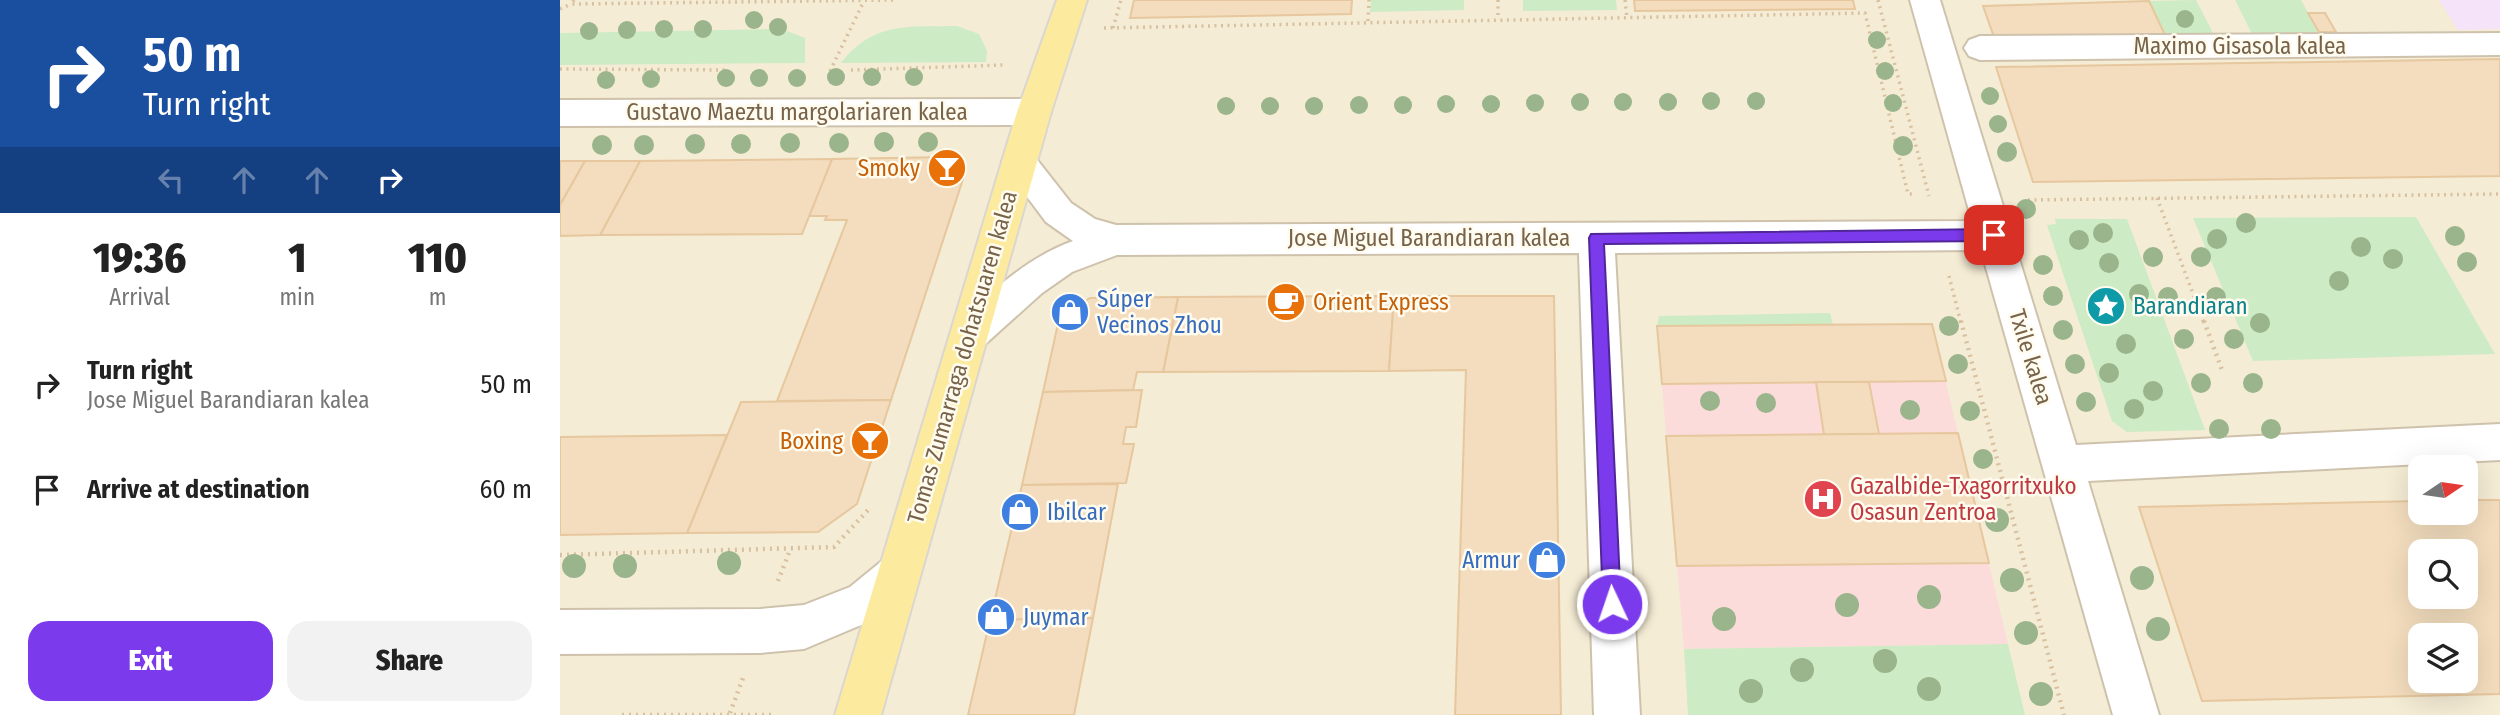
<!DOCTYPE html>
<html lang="en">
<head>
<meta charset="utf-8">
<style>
  :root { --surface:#fff; --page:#f2f2f2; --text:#222; --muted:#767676; --accent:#7c3aed }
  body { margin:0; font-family:"Fira Sans Condensed",sans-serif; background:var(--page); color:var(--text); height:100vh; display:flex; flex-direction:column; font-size:26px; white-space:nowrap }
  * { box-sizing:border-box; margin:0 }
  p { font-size:23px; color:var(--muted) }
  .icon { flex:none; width:38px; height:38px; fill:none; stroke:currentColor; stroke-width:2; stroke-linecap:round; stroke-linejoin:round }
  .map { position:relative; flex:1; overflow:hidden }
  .drawer { display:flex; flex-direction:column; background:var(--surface); width:560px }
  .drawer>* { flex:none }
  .banner { background:#1a4fa0; color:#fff; overflow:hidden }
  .needle { width:46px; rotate:77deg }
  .tools { position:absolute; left:1848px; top:455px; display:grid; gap:14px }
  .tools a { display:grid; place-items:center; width:70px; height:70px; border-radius:14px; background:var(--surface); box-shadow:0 7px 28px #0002; font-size:35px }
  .pin { position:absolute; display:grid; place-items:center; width:60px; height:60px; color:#fff; margin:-30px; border-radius:14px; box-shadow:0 4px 10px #0006 }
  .me { position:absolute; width:77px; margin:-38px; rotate:357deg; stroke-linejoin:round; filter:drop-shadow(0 0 5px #0008) }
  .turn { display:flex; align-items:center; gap:24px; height:147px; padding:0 28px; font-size:32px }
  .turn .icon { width:91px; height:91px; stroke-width:2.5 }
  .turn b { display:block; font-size:49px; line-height:60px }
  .lanes { display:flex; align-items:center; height:66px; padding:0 28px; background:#0003; justify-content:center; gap:35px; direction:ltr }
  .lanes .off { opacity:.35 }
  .eta { display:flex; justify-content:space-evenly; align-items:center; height:119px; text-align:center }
  .eta b { font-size:42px; font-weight:800; line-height:49px }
  .button { display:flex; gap:14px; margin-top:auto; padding:14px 28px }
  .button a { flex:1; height:80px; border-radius:21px; background:var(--accent); color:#fff; font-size:28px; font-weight:800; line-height:80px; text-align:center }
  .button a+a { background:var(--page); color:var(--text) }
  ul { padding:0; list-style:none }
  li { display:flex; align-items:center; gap:21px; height:105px; padding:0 28px }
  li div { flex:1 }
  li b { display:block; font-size:26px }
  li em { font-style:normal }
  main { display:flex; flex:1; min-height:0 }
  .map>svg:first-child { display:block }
  .residential { fill:#f5ecd5; fill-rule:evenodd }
  .education { fill:#f5e3f9 }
  .medical { fill:#fbdcda }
  .green { fill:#cdebc5 }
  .building { fill:#f3ddbe; stroke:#e6c79e; stroke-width:2; fill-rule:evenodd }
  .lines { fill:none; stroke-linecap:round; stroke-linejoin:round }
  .street-casing { stroke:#cfc2ac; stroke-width:4 }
  .primary-casing { stroke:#dcd6d0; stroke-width:4 }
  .path-far1 { stroke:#d8c1a1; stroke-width:3.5; stroke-dasharray:2 4.5; stroke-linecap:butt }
  .path { stroke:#d8c1a1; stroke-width:4.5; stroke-dasharray:2 5; stroke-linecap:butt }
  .street { fill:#fff; fill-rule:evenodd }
  .primary { fill:#fceb9f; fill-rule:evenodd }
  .tree { fill:#9ab48c }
  .route { fill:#7c3aed; stroke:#51269a; stroke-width:2 }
  .labels { text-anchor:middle; stroke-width:5; stroke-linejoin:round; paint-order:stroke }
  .street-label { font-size:23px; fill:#77634a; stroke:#fffbee }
  .food-label { font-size:23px; fill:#c56008; stroke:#fffbee; text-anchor:end }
  .shop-label { font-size:23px; fill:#366cbe; stroke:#fffbee; text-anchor:start }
  .culture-label { font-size:23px; fill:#0d838f; stroke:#fffbee; text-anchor:start }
  .health-label { font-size:23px; fill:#be3a42; stroke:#fffbee; text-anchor:start }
</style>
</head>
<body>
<main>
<section class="drawer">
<div class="banner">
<div class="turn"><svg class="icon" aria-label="right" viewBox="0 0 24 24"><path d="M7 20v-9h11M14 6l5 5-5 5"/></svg><div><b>50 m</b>Turn right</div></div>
<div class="lanes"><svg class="icon off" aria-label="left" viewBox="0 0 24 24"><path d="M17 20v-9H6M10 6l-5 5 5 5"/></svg><svg class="icon off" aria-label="ahead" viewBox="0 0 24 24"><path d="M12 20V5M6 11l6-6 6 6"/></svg><svg class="icon off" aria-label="ahead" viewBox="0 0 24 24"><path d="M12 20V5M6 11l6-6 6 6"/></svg><svg class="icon" aria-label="right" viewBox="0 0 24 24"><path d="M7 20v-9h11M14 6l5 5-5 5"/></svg></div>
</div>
<div class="eta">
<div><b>19:36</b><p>Arrival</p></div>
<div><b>1</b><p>min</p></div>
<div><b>110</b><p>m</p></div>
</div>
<ul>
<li><svg class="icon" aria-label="right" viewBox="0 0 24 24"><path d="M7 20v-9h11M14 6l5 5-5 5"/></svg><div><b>Turn right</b><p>Jose Miguel Barandiaran kalea</p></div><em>50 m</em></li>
<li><svg class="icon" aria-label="arrive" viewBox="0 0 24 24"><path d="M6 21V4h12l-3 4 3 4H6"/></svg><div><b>Arrive at destination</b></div><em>60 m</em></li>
</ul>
<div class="button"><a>Exit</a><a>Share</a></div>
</section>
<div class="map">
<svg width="1940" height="715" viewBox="0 0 1940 715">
  <rect width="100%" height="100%" fill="#fdf8e7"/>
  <path class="residential" d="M0 0H1940V715H0ZM1860 467H1906V513H1860ZM1860 551H1906V597H1860ZM1860 635H1906V681H1860Z"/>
  <path class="education" d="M1879 0H1940V29L1898 30Z"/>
  <path class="medical" d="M1372 324 1448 644 1124 649 1097 326Z"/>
  <g class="green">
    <path d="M811 0H904V10L810 12Z"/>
    <path d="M963 0H1056L1057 10 963 11Z"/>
    <path d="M1636 0 1653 33 1605 35 1589 1Z"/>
    <path d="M1675 0H1741L1759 32 1692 34Z"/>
    <path d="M397 26 419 34 427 51 426 62 281 63C314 21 348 27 397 26Z"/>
    <path d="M222 29 245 38V63L0 65V33Z"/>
    <path d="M1856 217 1935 354 1693 361 1633 218Z"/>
    <path d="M1495 219H1567L1645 430 1567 432 1552 421 1487 225 1496 224Z"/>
    <path d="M1270 313 1273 325 1097 326 1099 316Z"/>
    <path d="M1448 644 1465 715H1128L1124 649Z"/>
  </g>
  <g class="building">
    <path d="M574 0H792L791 14 570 18Z"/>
    <path d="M1074 0H1293L1295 9 1075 11Z"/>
    <path d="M1589 1 1605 35 1435 40 1423 6Z"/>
    <path d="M1748 13H1765L1776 32H1759Z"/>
    <path d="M1940 59V176L1473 182 1436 67Z"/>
    <path d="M387 157 404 176 331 400 217 401 287 220H265L267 216H249L272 159Z"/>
    <path d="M272 159 242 234 40 235 80 161Z"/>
    <path d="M0 161H25L0 205Z"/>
    <path d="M25 161H80L40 235 0 236V205Z"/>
    <path d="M834 296 829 371 603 372 618 297Z"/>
    <path d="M834 296H994L1001 715H895L906 370 829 371Z"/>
    <path d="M618 297 603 372H577L573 390 483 392 499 319 530 298Z"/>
    <path d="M1372 324 1386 381 1102 384 1097 326Z"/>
    <path d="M1256 382H1309L1319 434 1264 435Z"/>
    <path d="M582 390 576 427H566L563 444H574L566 483 462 485 483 392Z"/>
    <path d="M331 400 297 504 258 532 127 533 181 402Z"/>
    <path d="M1398 433 1429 563 1117 566 1106 436Z"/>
    <path d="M167 435 127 533 0 535V437Z"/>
    <path d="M558 484 533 618 430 620 462 485Z"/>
    <path d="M1906 500H1940V694L1642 701 1579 507 1860 501V513H1906ZM1860 551H1906V597H1860ZM1860 635H1906V681H1860Z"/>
    <path d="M533 618 514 715H408L430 620Z"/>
  </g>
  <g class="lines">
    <g class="street-casing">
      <g id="street">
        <path d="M1350 0H1380L1516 445 1940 424V460L1528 481 1599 715H1553L1421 250 1055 253 1080 715H1034L1019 253 557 255 512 272 482 293 422 347 409 351 396 347 390 335 396 323C433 291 466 258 513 241L486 222 447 170 442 161 447 152 459 148 471 152 511 203 535 219 556 225 1412 221Z"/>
        <path d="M1940 33V55L1420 60 1409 56 1404 48 1409 40 1420 36Z"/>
        <path d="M474 99 486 103 491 112 486 121 474 125 0 126V100Z"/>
        <path d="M338 554 353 560 360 575 353 590 320 617 244 649 200 653 0 654V610L200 609 244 605 290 587 323 560Z"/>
      </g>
    </g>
    <g class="primary-casing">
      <path id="primary" d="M497 0H527L491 112 321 715H275L457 112Z"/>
    </g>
    <g class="path-far1">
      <path d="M14 0 11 4 334 0"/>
      <path d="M938 0V19"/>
      <path d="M1065 0 1067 18"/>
      <path d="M1318 0 1369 196"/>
      <path d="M0 9 11 4"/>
      <path d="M808 21 809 0"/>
      <path d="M544 28 1305 13 1348 194H1352"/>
      <path d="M553 28 561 0"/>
      <path d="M0 69 166 70"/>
      <path d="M291 70 444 65"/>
      <path d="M270 71 304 1"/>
      <path d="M1597 198 1644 323"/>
      <path d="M1468 200 1940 194"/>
      <path d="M1389 276 1401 323"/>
    </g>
    <g class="path">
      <path d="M1401 321 1504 715"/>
      <path d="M1644 321 1662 370"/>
      <path d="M0 555 274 547 308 510"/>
      <path d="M218 581 230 550"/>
      <path d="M170 713 183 678"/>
      <path d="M62 715H211"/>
    </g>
    <use href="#street" class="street"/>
    <use href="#primary" class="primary"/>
  </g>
  <g class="tree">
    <circle cx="1625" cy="19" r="9"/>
    <circle cx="194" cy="20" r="9"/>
    <circle cx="218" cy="27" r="9"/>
    <circle cx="104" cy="29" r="9"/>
    <circle cx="143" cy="29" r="9"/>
    <circle cx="67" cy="30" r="9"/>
    <circle cx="29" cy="31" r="9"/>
    <circle cx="1317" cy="40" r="9"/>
    <circle cx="1325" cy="71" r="9"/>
    <circle cx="276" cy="77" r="9"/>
    <circle cx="312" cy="77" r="9"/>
    <circle cx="354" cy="77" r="9"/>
    <circle cx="166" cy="78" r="9"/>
    <circle cx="199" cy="78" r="9"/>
    <circle cx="237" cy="78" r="9"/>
    <circle cx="91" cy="79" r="9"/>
    <circle cx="46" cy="80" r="9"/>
    <circle cx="1430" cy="96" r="9"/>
    <circle cx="1151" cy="101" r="9"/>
    <circle cx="1196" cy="101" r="9"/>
    <circle cx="1020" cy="102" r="9"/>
    <circle cx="1063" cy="102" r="9"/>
    <circle cx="1108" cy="102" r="9"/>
    <circle cx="975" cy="103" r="9"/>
    <circle cx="1333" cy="103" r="9"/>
    <circle cx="886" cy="104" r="9"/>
    <circle cx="931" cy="104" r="9"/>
    <circle cx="799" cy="105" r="9"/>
    <circle cx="843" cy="105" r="9"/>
    <circle cx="666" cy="106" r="9"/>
    <circle cx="710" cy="106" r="9"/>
    <circle cx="754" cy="106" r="9"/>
    <circle cx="1438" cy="124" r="9"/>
    <circle cx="324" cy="142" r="10"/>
    <circle cx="368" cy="142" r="10"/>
    <circle cx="230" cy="143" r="10"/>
    <circle cx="279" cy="143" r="10"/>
    <circle cx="135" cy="144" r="10"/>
    <circle cx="181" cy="144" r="10"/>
    <circle cx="42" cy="145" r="10"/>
    <circle cx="84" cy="145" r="10"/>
    <circle cx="1343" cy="146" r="10"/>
    <circle cx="1447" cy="152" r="10"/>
    <circle cx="1466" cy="209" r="10"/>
    <circle cx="1686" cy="223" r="10"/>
    <circle cx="1543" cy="233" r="10"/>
    <circle cx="1895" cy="236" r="10"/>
    <circle cx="1657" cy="239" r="10"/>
    <circle cx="1519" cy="240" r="10"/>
    <circle cx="1801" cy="247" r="10"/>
    <circle cx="1593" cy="257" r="10"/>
    <circle cx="1641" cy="257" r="10"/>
    <circle cx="1833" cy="259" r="10"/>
    <circle cx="1907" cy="262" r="10"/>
    <circle cx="1549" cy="263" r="10"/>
    <circle cx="1483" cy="265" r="10"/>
    <circle cx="1779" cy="281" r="10"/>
    <circle cx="1579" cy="294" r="10"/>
    <circle cx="1493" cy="296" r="10"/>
    <circle cx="1608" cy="297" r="10"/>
    <circle cx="1656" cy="297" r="10"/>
    <circle cx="1700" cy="323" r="10"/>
    <circle cx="1389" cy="326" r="10"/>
    <circle cx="1503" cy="330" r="10"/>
    <circle cx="1624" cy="339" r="10"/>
    <circle cx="1674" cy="339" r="10"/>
    <circle cx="1566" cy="344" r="10"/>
    <circle cx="1398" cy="364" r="10"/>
    <circle cx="1515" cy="364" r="10"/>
    <circle cx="1549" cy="373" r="10"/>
    <circle cx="1641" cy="383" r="10"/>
    <circle cx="1693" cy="383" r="10"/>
    <circle cx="1593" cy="391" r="10"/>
    <circle cx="1150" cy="401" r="10"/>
    <circle cx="1526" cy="402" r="10"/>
    <circle cx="1206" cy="403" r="10"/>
    <circle cx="1574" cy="409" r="10"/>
    <circle cx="1350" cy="410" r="10"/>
    <circle cx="1410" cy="411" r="10"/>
    <circle cx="1659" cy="429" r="10"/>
    <circle cx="1711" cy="429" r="10"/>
    <circle cx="1423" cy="459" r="10"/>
    <circle cx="1437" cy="520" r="12"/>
    <circle cx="169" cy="563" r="12"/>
    <circle cx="14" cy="566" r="12"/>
    <circle cx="65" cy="566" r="12"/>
    <circle cx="1582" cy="578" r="12"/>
    <circle cx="1452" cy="580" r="12"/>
    <circle cx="1369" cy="597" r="12"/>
    <circle cx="1287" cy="605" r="12"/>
    <circle cx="1164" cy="619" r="12"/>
    <circle cx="1598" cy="629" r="12"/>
    <circle cx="1466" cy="633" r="12"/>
    <circle cx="1325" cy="661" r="12"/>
    <circle cx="1242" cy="670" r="12"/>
    <circle cx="1369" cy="689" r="12"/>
    <circle cx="1191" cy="691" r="12"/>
    <circle cx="1481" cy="694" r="12"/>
  </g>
  <path class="route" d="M1434 229 1441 235 1434 241 1044 244 1061 604 1058 611 1052 613 1046 611 1043 604 1029 238 1031 234Z"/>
  <defs>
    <g id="bar-disc" transform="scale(2.0125)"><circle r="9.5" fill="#e8710a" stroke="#fffbee"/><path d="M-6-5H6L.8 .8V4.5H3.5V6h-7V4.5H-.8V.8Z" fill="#fff"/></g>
    <g id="cafe-disc" transform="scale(2.0125)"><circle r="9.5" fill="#e8710a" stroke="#fffbee"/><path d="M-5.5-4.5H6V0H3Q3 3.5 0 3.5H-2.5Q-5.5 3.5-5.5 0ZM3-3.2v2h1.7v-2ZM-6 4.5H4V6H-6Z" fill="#fff"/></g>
    <g id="sight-disc" transform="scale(2.0125)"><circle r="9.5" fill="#0f9aa8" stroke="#fffbee"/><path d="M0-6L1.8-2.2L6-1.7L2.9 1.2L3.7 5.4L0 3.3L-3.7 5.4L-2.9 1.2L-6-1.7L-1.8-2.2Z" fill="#fff"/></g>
    <g id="shop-disc" transform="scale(2.0125)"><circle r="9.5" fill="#3f7fe0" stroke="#fffbee"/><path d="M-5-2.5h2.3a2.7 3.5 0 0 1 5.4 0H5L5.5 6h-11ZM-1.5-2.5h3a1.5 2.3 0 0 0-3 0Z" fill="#fff"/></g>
    <g id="hospital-disc" transform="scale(2.0125)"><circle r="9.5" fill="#e0444e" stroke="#fffbee"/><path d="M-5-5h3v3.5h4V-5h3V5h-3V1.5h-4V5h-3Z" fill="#fff"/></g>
  </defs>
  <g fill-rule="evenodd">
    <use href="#bar-disc" x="387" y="168"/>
    <use href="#cafe-disc" x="726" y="302"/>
    <use href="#sight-disc" x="1546" y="306"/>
    <use href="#shop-disc" x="510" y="312"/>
    <use href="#bar-disc" x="310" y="441"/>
    <use href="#hospital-disc" x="1263" y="499"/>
    <use href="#shop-disc" x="460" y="512"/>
    <use href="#shop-disc" x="987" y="560"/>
    <use href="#shop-disc" x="436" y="617"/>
  </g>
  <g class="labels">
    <g class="street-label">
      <text x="1680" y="54">Maximo Gisasola kalea</text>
      <text x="237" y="120">Gustavo Maeztu margolariaren kalea</text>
      <text x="869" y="246">Jose Miguel Barandiaran kalea</text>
      <text transform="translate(402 357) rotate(-74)" y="8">Tomas Zumarraga dohatsuaren kalea</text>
      <text transform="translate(1471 357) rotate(73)" y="8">Txile kalea</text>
    </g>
    <g class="food-label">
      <text x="360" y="176">Smoky</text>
      <text x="753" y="310" text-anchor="start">Orient Express</text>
      <text x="283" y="449">Boxing</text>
    </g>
    <g class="shop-label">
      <text x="537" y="307">Súper<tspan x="537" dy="26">Vecinos Zhou</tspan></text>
      <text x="487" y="520">Ibilcar</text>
      <text x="960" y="568" text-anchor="end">Armur</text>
      <text x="463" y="625">Juymar</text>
    </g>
    <g class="culture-label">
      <text x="1573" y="314">Barandiaran</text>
    </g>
    <g class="health-label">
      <text x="1290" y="494">Gazalbide-Txagorritxuko<tspan x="1290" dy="26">Osasun Zentroa</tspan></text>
    </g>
  </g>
</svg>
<div class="tools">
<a><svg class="needle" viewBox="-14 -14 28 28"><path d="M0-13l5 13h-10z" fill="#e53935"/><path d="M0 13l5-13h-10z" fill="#767676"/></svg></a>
<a><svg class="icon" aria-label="search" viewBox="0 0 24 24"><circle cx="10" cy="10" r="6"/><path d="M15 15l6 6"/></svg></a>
<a><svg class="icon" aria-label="layers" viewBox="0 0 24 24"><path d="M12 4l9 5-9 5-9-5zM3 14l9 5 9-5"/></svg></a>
</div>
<div class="pin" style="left:1434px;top:235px;background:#d93025"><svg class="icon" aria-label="arrive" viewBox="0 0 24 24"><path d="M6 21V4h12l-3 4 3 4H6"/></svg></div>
<svg class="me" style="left:1052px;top:604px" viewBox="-20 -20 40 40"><circle r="17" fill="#7c3aed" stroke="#fff" stroke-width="3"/><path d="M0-11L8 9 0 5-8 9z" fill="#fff"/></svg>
</div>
</main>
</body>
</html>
